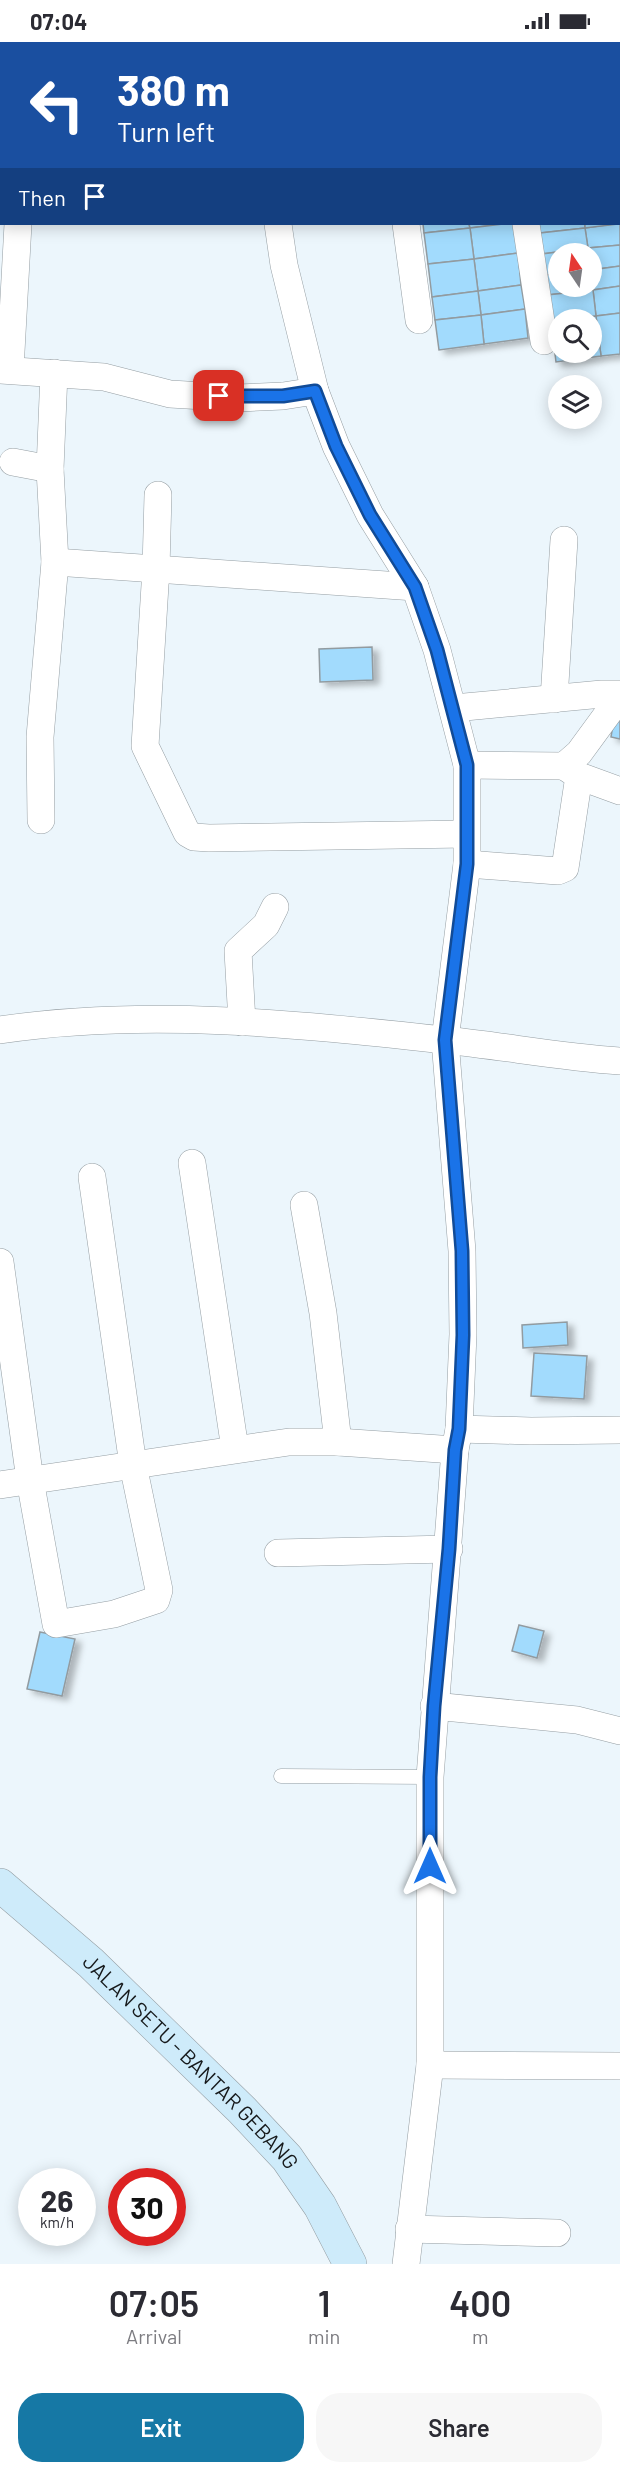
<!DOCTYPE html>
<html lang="en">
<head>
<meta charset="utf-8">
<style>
  :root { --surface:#fff; --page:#f7f7f7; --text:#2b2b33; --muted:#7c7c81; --accent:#1678a5 }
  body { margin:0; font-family:Barlow,sans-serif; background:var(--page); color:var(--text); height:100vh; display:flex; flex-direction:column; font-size:22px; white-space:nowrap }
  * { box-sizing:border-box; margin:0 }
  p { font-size:20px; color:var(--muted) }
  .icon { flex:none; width:33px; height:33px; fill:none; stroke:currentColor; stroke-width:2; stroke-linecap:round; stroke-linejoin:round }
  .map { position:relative; height:2222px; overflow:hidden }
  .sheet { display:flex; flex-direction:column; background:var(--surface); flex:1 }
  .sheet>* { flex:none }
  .banner { position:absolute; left:0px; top:0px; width:621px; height:183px; box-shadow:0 3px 15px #0003; background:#1a4fa0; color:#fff; overflow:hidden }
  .needle { width:39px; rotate:347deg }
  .fabs { position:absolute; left:548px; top:201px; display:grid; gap:12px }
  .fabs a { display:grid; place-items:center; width:54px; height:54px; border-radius:50%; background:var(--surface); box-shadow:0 3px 15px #0003; font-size:30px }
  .speed { position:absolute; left:18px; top:2126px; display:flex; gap:12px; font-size:30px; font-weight:700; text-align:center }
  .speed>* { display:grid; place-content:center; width:78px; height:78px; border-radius:50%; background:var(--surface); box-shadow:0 3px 15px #0003; line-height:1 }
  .speed small { font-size:15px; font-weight:400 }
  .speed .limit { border:9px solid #d22; background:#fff; color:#111 }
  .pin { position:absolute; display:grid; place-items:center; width:51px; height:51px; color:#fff; margin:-26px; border-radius:12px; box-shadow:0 3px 9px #0006 }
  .me { position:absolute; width:66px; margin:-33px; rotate:0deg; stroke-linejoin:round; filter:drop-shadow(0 0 4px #0008) }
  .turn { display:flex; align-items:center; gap:21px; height:126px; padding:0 18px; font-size:27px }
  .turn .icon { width:78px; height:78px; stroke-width:2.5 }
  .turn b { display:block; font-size:42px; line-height:51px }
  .then { display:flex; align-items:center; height:57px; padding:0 18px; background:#0003; gap:12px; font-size:22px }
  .eta { display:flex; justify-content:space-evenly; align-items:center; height:102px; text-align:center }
  .eta b { font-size:36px; font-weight:600; line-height:42px }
  .action { display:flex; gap:12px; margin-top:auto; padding:12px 18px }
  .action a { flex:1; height:69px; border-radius:24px; background:var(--accent); color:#fff; font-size:24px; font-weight:600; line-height:69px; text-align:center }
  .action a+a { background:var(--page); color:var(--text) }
  .status { display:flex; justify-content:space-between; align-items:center; height:42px; padding:0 30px; background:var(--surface); direction:ltr }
  .status svg { height:16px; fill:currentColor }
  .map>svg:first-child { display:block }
  .building { fill:#a2dbfd; stroke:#929ba0; stroke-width:1.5; filter:url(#shadow) }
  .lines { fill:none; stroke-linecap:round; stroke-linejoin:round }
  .lane-casing { stroke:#959ea3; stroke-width:15 }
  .street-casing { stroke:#959ea3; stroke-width:28 }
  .secondary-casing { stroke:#959ea3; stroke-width:34 }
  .lane { stroke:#fff; stroke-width:14 }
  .street { stroke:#fff; stroke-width:27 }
  .secondary { stroke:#ceebfa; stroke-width:33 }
  .route-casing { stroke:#114b97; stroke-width:15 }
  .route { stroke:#1a73e8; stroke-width:10 }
  .labels { text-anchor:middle; stroke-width:6; stroke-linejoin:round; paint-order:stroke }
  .street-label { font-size:21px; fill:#15181a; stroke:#fff }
</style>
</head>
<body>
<div class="status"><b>07:04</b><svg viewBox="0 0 49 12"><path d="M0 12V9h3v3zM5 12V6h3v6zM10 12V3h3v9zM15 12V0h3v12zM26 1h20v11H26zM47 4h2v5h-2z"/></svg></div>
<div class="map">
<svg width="620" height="2222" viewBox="0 0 620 2222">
  <defs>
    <filter id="shadow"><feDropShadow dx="6" dy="4" stdDeviation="3" flood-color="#0004"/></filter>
  </defs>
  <rect width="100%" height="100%" fill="#ecf6fc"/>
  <g class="building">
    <path d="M400 0H447V1L401 2Z"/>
    <path d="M491 0 492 2 447 1 456 0Z"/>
    <rect x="561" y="0" width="44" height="2"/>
    <path d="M620 181V203L588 206 585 186Z"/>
    <path d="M423 182H469L470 186 424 191Z"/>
    <path d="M469 182H503L470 186Z"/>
    <path d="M503 182H514L518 211 474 217 470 186Z"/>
    <path d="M538 182H585V186L540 191Z"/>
    <path d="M585 182H618L585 186Z"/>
    <path d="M470 186 474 217 428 222 424 191Z"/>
    <path d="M585 186 588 206 542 212 540 191Z"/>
    <path d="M620 203V224L591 228V212H588V206Z"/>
    <path d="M588 206V212H558V232L545 233 542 212Z"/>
    <path d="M518 211 521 243 478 249 474 217Z"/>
    <path d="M474 217 478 249 432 255 428 222Z"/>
    <path d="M620 224V244L593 248 591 228Z"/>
    <path d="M558 232V244H591V232L593 248 547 253 545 233Z"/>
    <path d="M521 243 525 267 481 273 478 249Z"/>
    <path d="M620 244V271L596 274 593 248Z"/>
    <path d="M593 248 596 274 551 280 547 253Z"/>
    <path d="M478 249 481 273 435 278 432 255Z"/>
    <path d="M525 267 528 296 484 302 481 273Z"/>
    <path d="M620 271V312L601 314 596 274Z"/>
    <path d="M481 273 484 302 439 308 435 278Z"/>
    <path d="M596 274 601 314 556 320 551 280 558 279V310H591V278H570Z"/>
    <path d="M372 605 373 638 320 640 319 607Z"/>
    <path d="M617 659H620V697L611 695Z"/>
    <path d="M567 1280 568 1303 523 1306 522 1283Z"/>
    <path d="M534 1311 587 1314 584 1357 531 1354Z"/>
    <path d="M519 1583 544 1589 537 1616 512 1609Z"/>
    <path d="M40 1590 75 1597 62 1654 27 1647Z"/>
  </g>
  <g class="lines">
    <g class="lane-casing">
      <path id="lane" d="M281 1734 430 1735"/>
    </g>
    <g class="street-casing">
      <g id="street">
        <path d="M384 0V2"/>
        <path d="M503 0V2"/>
        <path d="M291 2 292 0"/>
        <path d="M0 88 2 89"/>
        <path d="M278 182 284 223 315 349 336 404 370 473 415 545 437 608 467 723V822L445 998 462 1209 463 1292 459 1387 455 1408 430 1735V2023L406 2222"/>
        <path d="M406 182 419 278"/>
        <path d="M526 182 544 299"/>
        <path d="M0 328 104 335 170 352 238 356 283 354 315 349"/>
        <path d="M10 328 18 182"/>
        <path d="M13 420 50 427"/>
        <path d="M158 453 156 527 145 704 187 791 194 795 209 796 466 792"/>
        <path d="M55 520 415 545"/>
        <path d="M554 657 564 498"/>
        <path d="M454 666 602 652H620"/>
        <path d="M467 723 564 724"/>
        <path d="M579 734 620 749"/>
        <path d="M41 778 40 695 55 520 50 427 54 331"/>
        <path d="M467 822 558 829 565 826 579 734 564 724 579 711 620 655"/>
        <path d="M242 980 238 909 266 883 275 865"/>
        <path d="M0 988C147 966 297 982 444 998 503 1004 561 1015 620 1019"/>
        <path d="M192 1121 235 1407"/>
        <path d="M304 1163 323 1271 338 1400"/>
        <path d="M0 1220 30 1438 56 1582 114 1572 156 1558 159 1548 133 1423 92 1135"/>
        <path d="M459 1387 531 1389 620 1388"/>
        <path d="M0 1443 289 1400H338L455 1408"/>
        <path d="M278 1511 449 1507"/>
        <path d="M434 1664 577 1678 620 1689"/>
        <path d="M430 2023 620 2024"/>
        <path d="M409 2187 557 2191"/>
      </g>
    </g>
    <g class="secondary-casing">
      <g id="secondary">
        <path id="s1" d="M0 1843 91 1921 242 2068 287 2116 320 2164 350 2222"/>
      </g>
    </g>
    <use href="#lane" class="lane"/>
    <use href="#street" class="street"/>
    <use href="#secondary" class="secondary"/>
  </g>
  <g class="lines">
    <g class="route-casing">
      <path id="route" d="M219 354H283L315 349 336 404 370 473 415 545 437 608 467 723V822L445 998 462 1209 463 1293 459 1387 455 1408 449 1507 434 1664 430 1735V1824"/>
    </g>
    <use href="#route" class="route"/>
  </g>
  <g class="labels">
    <g class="street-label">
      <text dy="7" stroke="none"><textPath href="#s1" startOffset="260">JALAN SETU - BANTAR GEBANG</textPath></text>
    </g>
  </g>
</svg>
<div class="fabs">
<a><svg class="needle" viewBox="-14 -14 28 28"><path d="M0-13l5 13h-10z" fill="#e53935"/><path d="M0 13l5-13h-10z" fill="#7c7c81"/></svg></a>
<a><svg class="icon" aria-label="search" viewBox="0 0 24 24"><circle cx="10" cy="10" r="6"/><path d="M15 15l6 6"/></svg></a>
<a><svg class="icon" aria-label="layers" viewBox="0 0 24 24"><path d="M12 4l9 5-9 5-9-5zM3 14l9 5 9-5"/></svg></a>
</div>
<div class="speed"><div>26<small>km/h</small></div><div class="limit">30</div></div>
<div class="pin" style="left:219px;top:354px;background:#d93025"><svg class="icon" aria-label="arrive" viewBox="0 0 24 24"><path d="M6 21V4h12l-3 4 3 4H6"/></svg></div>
<svg class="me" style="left:430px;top:1824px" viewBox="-20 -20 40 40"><path d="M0-17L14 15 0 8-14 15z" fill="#1a73e8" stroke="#fff" stroke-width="4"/></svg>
<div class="banner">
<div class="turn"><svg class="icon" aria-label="left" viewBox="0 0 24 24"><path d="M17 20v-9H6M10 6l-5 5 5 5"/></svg><div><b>380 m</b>Turn left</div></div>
<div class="then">Then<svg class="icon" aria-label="arrive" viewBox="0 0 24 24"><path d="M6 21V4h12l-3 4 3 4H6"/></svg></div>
</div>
</div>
<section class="sheet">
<div class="eta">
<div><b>07:05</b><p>Arrival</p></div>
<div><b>1</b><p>min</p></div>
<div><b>400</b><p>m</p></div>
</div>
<div class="action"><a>Exit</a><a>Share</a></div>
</section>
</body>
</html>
